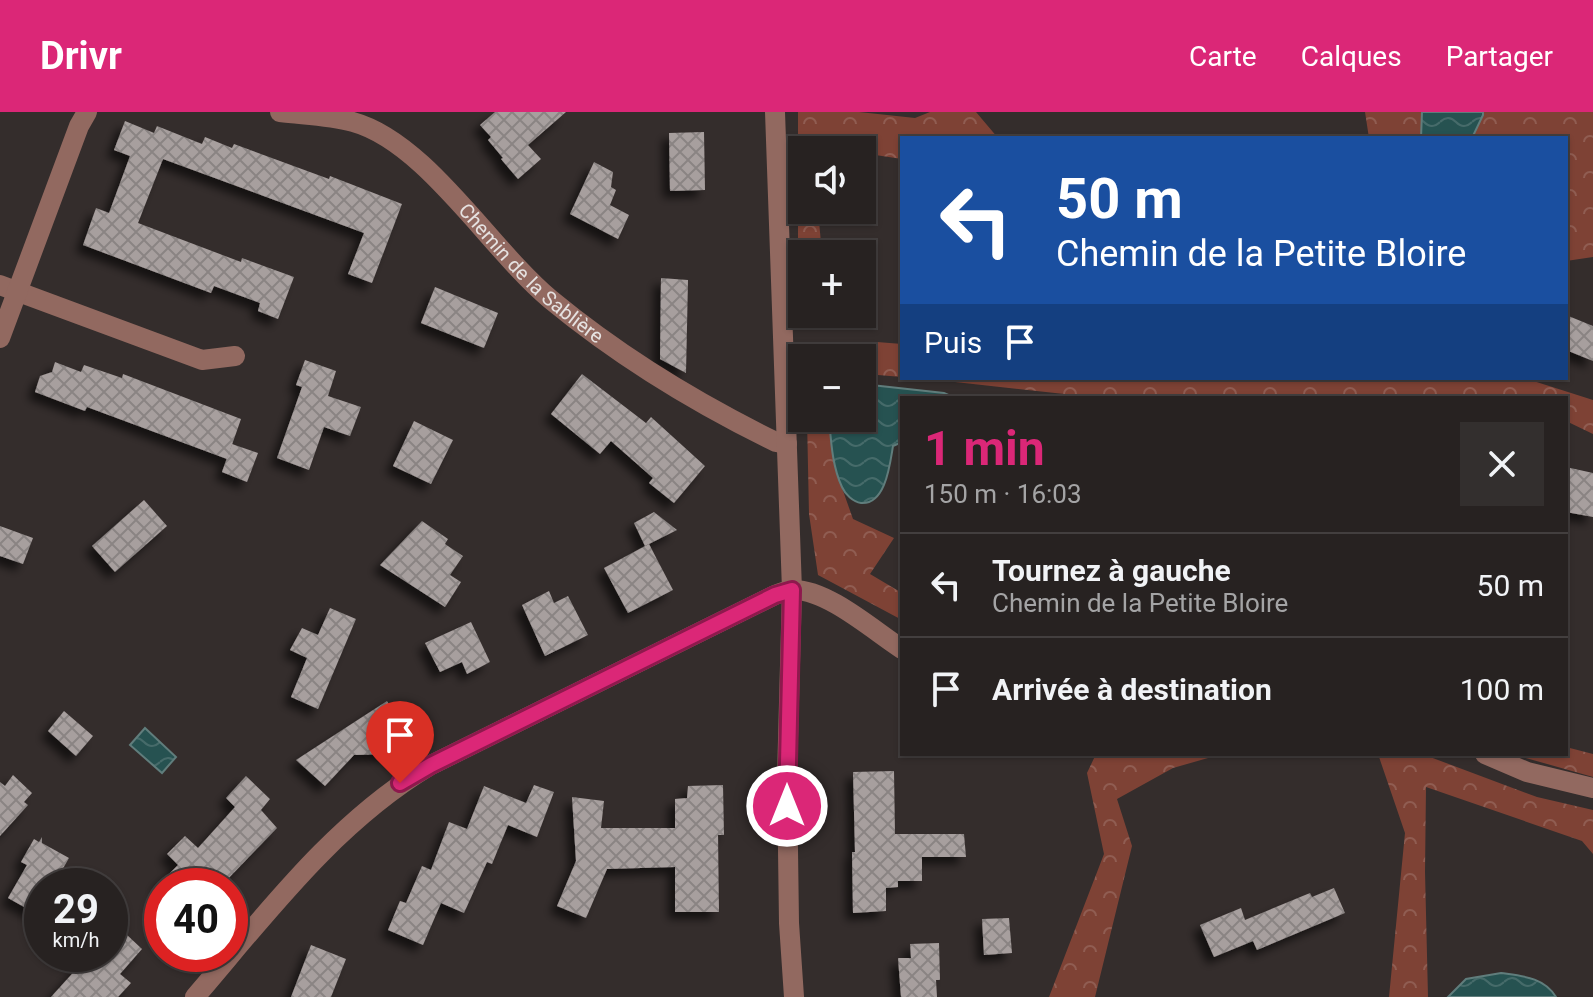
<!DOCTYPE html>
<html lang="fr">
<head>
<meta charset="utf-8">
<style>
  :root { --surface:#272221; --page:#332f2e; --text:#f1f3f6; --muted:#a4a4a5; --line:#433f3f; --accent:#db2777 }
  body { margin:0; font-family:Roboto,sans-serif; background:var(--page); color:var(--text); height:100vh; display:flex; flex-direction:column; font-size:30px; white-space:nowrap }
  * { box-sizing:border-box; margin:0 }
  p { font-size:26px; color:var(--muted) }
  .icon { flex:none; width:44px; height:44px; fill:none; stroke:currentColor; stroke-width:2; stroke-linecap:round; stroke-linejoin:round }
  .map { position:relative; flex:1; overflow:hidden }
  .side { position:absolute; left:900px; top:284px; width:668px; height:360px; display:flex; flex-direction:column; background:var(--surface); border-radius:0px; box-shadow:0 2px 6px #0004,0 0 0 2px var(--line) }
  .side>* { flex:none }
  .top-card { position:absolute; left:900px; top:24px; width:668px; height:244px; border-radius:0px; box-shadow:0 2px 6px #0004,0 0 0 2px var(--line); background:#1a4fa0; color:#fff; overflow:hidden }
  .fabs { position:absolute; left:788px; top:24px; display:grid; gap:16px }
  .fabs a { display:grid; place-items:center; width:88px; height:88px; border-radius:0px; background:var(--surface); box-shadow:0 2px 6px #0004,0 0 0 2px var(--line); font-size:40px }
  .speed { position:absolute; left:24px; top:756px; display:flex; gap:16px; font-size:40px; font-weight:700; text-align:center }
  .speed>* { display:grid; place-content:center; width:104px; height:104px; border-radius:50%; background:var(--surface); box-shadow:0 2px 6px #0004,0 0 0 2px var(--line); line-height:1 }
  .speed small { font-size:20px; font-weight:400 }
  .speed .limit { border:12px solid #d22; background:#fff; color:#111 }
  .pin { position:absolute; display:grid; place-items:center; width:68px; height:68px; color:#fff; margin:-82px -34px; border-radius:50% 50% 50% 0; rotate:-45deg; box-shadow:0 0 8px #0007 }
  .pin .icon { rotate:45deg }
  .me { position:absolute; width:88px; margin:-44px; rotate:0deg; stroke-linejoin:round; filter:drop-shadow(0 0 6px #0008) }
  .turn { display:flex; align-items:center; gap:28px; height:168px; padding:0 24px; font-size:36px }
  .turn .icon { width:104px; height:104px; stroke-width:2.5 }
  .turn b { display:block; font-size:56px; line-height:68px }
  .then { display:flex; align-items:center; height:76px; padding:0 24px; background:#0003; gap:16px; font-size:30px }
  .round { display:grid; place-items:center; flex:none; width:84px; height:84px; border-radius:0px; background:var(--page) }
  .overview { display:flex; align-items:center; justify-content:space-between; height:136px; padding:0 24px }
  h1 { font-size:48px; font-weight:700; line-height:60px; color:var(--accent) }
  ul { padding:0; list-style:none }
  li { display:flex; align-items:center; gap:24px; height:104px; padding:0 24px; border-top:2px solid var(--line) }
  li div { flex:1 }
  li b { display:block; font-size:30px }
  li em { font-style:normal }
  header { display:flex; align-items:center; gap:48px; box-sizing:border-box; height:112px; padding:0 40px; background:var(--accent); color:#fff }
  header strong { font-size:38px }
  nav { display:flex; gap:44px; margin-inline-start:auto; font-size:28px }
  .map>svg:first-child { display:block }
  .forest { fill:url(#forest-crowns) }
  .water { fill:url(#water-waves); stroke:#607d7c; stroke-width:2 }
  .building { fill:url(#building-cross-hatch); filter:url(#shadow) }
  .lines { fill:none; stroke-linecap:round; stroke-linejoin:round }
  .minor { stroke:#926960; stroke-width:20 }
  .route-casing { stroke:#8e194d; stroke-width:20 }
  .route { stroke:#db2777; stroke-width:14 }
  .labels { text-anchor:middle; stroke-width:8; stroke-linejoin:round; paint-order:stroke }
  .street-label { font-size:20px; fill:#e6e2e1; stroke:#2a2322 }
</style>
</head>
<body>
<header>
<strong>Drivr</strong>
<nav><a>Carte</a><a>Calques</a><a>Partager</a></nav>
</header>
<div class="map">
<svg width="1593" height="885" viewBox="0 0 1593 885">
  <defs>
    <pattern id="forest-crowns" width="20" height="18" patternUnits="userSpaceOnUse" patternTransform="scale(2)"><rect width="20" height="18" fill="#7e4235"/><path d="M2 6a3 3 0 1 1 6 0M12 15a3 3 0 1 1 6 0" fill="none" stroke="#905d52"/></pattern>
    <pattern id="water-waves" width="16" height="10" patternUnits="userSpaceOnUse" patternTransform="scale(2)"><rect width="16" height="10" fill="#265251"/><path d="M0 5q4-4 8 0t8 0" fill="none" stroke="#466b6a"/></pattern>
    <pattern id="building-cross-hatch" width="8" height="8" patternUnits="userSpaceOnUse" patternTransform="scale(2)"><rect width="8" height="8" fill="#a79f9e"/><path d="M0 0l8 8M0 8l8-8" fill="none" stroke="#8a8483"/></pattern>
    <filter id="shadow"><feDropShadow dx="-7" dy="7" stdDeviation="4" flood-color="#0009"/></filter>
  </defs>
  <rect width="100%" height="100%" fill="#342d2c"/>
  <g class="forest">
    <path d="M798 0H859L915 6 930 0H976L998 26H902V47L862 41V38H802V98H818L822 142H802V202L798 204Z"/>
    <path d="M1365 0H1593V145L1566 149V26H1369Z"/>
    <path d="M877 230 902 232V265L866 262 862 275V246H857Z"/>
    <path d="M919 266H1524L1593 288V322L1566 309V286H1402L1332 282 1320 286H1101Z"/>
    <path d="M807 306H852L836 359 853 407 894 426 870 462 902 481V508L818 463 809 402Z"/>
    <path d="M1566 635 1593 642V665L1512 642H1566Z"/>
    <path d="M1096 642H1222L1173 656 1117 687 1132 734 1095 885H1049L1104 742 1087 661Z"/>
    <path d="M1378 642H1422L1537 685 1593 698V742L1582 729 1426 675 1425 760 1428 885H1389L1405 721Z"/>
  </g>
  <g class="water">
    <path d="M1422 0H1483V3L1472 26H1421Z"/>
    <path d="M862 272 944 281 953 285 902 286V330L893 334C890 351 886 393 861 391 853 390 845 382 842 375 832 354 831 328 829 306H862Z"/>
    <path d="M145 616 176 645 162 661 130 633Z"/>
    <path d="M1501 861C1522 864 1544 865 1556 885H1448L1466 867Z"/>
  </g>
  <g class="building">
    <path d="M495 0H566L528 33 541 47 518 67 501 47 503 46 488 28 491 25 480 13Z"/>
    <path d="M125 9 154 21 157 14 202 32 205 25 232 36 234 32 329 67 330 64 402 92 372 171 348 162 364 121 163 47 138 111 241 150 242 146 294 165 278 207 258 199 260 191 214 174 211 181 83 133 96 96 109 101 130 44 114 38Z"/>
    <path d="M704 20 705 78 670 79 669 21Z"/>
    <path d="M594 50 613 60 611 75 616 78 610 93 629 103 618 127 570 102Z"/>
    <path d="M661 166 688 168 686 261 660 247Z"/>
    <path d="M435 175 498 201 484 236 421 211Z"/>
    <path d="M1566 203 1593 214V249L1566 238Z"/>
    <path d="M305 248 336 259 328 284 361 295 350 324 324 315 309 358 277 346 302 275 296 273Z"/>
    <path d="M55 250 81 260 84 253 122 266 123 262 241 307 227 347 87 295 85 299 35 280 40 264 52 260Z"/>
    <path d="M582 262 646 311 651 305 705 354 674 391 649 371 653 366 611 329 600 342 551 302Z"/>
    <path d="M414 309 453 328 431 372 393 354Z"/>
    <path d="M232 332 258 341 247 370 222 360Z"/>
    <path d="M1566 355 1593 361V405L1566 400Z"/>
    <path d="M144 388 167 414 115 460 92 434Z"/>
    <path d="M654 400 677 418 645 434 634 411Z"/>
    <path d="M422 409 448 427 445 432 463 444 450 463 461 470 445 495 380 453Z"/>
    <path d="M0 414 33 426 23 452 0 444Z"/>
    <path d="M649 432 673 478 628 501 604 456Z"/>
    <path d="M549 479 554 491 568 484 588 523 545 544 522 493Z"/>
    <path d="M330 496 356 507 318 597 291 585 307 546 290 538 302 516 318 523Z"/>
    <path d="M471 510 490 550 467 562 462 550 440 560 425 531Z"/>
    <path d="M387 589 418 639 398 650 393 642 354 643 325 674 296 648Z"/>
    <path d="M64 599 93 624 76 644 48 619Z"/>
    <path d="M894 659 895 722H964L966 745H922V769H898V775L886 776V799L853 801 852 740H855L853 660Z"/>
    <path d="M13 663 32 681 24 690 28 693 0 724V670L5 674Z"/>
    <path d="M246 664 270 687 261 698 277 716 221 774H157L178 753 167 742 185 724 198 736 235 695 226 686Z"/>
    <path d="M534 673 554 680 537 725 508 713 492 752 487 750 464 801 441 791 423 833 388 818 400 789 406 791 422 754 431 758 449 710 467 717 484 674 526 691Z"/>
    <path d="M723 673 724 723H718L719 800H675V755L607 757 586 806 557 794 576 749 572 685 604 689 601 716H675V687L687 686 688 674Z"/>
    <path d="M42 725V731L69 746 53 774H42V805L8 786 27 753 21 750 34 727 39 730Z"/>
    <path d="M1334 776 1345 801 1257 838 1253 829 1214 845 1200 813 1241 796 1245 808 1310 781 1312 785Z"/>
    <path d="M1009 806 1012 841 984 843 982 807Z"/>
    <path d="M110 807 142 837 120 862 131 871 118 885H51L90 842H110Z"/>
    <path d="M939 831 940 868H936L937 885H901L898 846H911L910 832Z"/>
    <path d="M311 833 346 847 331 885H291Z"/>
  </g>
  <g class="lines">
    <g class="minor">
      <path id="s1" d="M280 0C304 3 329 3 353 10 426 30 491 138 550 187 619 244 696 291 776 330L787 332"/>
      <path d="M775 0 792 478 787 665 789 811 794 885"/>
      <path d="M0 173 202 248 235 244"/>
      <path d="M0 226 79 14 87 0"/>
      <path d="M1485 642 1527 660 1593 676"/>
      <path d="M195 885C267 801 335 710 431 653L775 483C780 481 787 478 793 478 827 477 874 519 902 537"/>
    </g>
  </g>
  <g class="lines">
    <g class="route-casing">
      <path id="route" d="M400 671 431 653 775 483 792 478 787 694"/>
    </g>
    <use href="#route" class="route"/>
  </g>
  <g class="labels">
    <g class="street-label">
      <text dy="7" stroke="none"><textPath href="#s1" startOffset="310">Chemin de la Sablière</textPath></text>
    </g>
  </g>
</svg>
<div class="fabs">
<a><svg class="icon" aria-label="sound" viewBox="0 0 24 24"><path d="M4 9h4l5-4v14l-5-4H4zM17 9q2 3 0 6"/></svg></a>
<a>+</a>
<a>−</a>
</div>
<div class="speed"><div>29<small>km/h</small></div><div class="limit">40</div></div>
<div class="pin" style="left:400px;top:671px;background:#d93025"><svg class="icon" aria-label="arrive" viewBox="0 0 24 24"><path d="M6 21V4h12l-3 4 3 4H6"/></svg></div>
<svg class="me" style="left:787px;top:694px" viewBox="-20 -20 40 40"><circle r="17" fill="#db2777" stroke="#fff" stroke-width="3"/><path d="M0-11L8 9 0 5-8 9z" fill="#fff"/></svg>
<div class="top-card">
<div class="turn"><svg class="icon" aria-label="left" viewBox="0 0 24 24"><path d="M17 20v-9H6M10 6l-5 5 5 5"/></svg><div><b>50 m</b>Chemin de la Petite Bloire</div></div>
<div class="then">Puis<svg class="icon" aria-label="arrive" viewBox="0 0 24 24"><path d="M6 21V4h12l-3 4 3 4H6"/></svg></div>
</div>
<section class="side">
<div class="overview"><div><h1>1 min</h1><p>150 m · 16:03</p></div><a class="round"><svg class="icon" aria-label="close" viewBox="0 0 24 24"><path d="M6 6l12 12M18 6L6 18"/></svg></a></div>
<ul>
<li><svg class="icon" aria-label="left" viewBox="0 0 24 24"><path d="M17 20v-9H6M10 6l-5 5 5 5"/></svg><div><b>Tournez à gauche</b><p>Chemin de la Petite Bloire</p></div><em>50 m</em></li>
<li><svg class="icon" aria-label="arrive" viewBox="0 0 24 24"><path d="M6 21V4h12l-3 4 3 4H6"/></svg><div><b>Arrivée à destination</b></div><em>100 m</em></li>
</ul>
</section>
</div>
</body>
</html>
